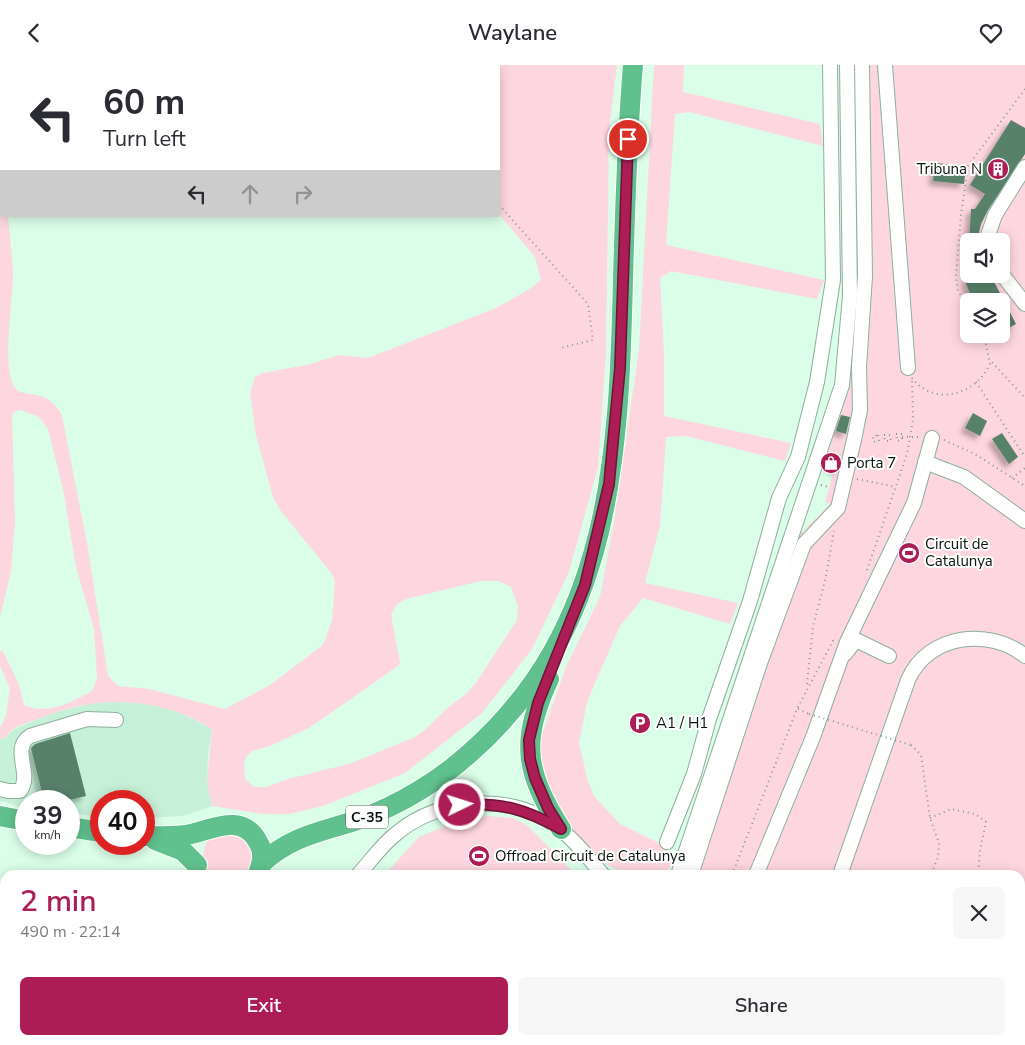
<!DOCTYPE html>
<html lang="en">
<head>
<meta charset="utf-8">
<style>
  :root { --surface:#fff; --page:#f7f7f7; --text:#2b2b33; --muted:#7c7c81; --accent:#ac1d56 }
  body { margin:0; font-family:"Nunito Sans",sans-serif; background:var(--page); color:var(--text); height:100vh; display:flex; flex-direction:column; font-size:19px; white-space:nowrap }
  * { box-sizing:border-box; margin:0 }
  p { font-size:16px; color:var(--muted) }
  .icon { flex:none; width:28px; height:28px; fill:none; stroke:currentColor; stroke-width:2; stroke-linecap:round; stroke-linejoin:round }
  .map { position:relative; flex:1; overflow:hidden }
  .details { position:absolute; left:0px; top:805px; width:1025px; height:175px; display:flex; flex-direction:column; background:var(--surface); border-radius:15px 15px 0 0; box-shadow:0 2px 12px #0003 }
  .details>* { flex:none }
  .top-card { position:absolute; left:0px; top:0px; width:500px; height:152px; box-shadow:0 2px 12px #0003; background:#fff; color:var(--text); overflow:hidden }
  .tools { position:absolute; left:960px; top:168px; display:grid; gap:10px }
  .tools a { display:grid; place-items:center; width:50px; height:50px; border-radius:8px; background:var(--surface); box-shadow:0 2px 12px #0003; font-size:25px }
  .speed { position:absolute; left:15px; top:725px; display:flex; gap:10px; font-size:25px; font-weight:700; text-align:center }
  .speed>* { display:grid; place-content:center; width:65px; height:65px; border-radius:50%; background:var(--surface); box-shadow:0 2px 12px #0003; line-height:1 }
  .speed small { font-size:12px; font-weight:400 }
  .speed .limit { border:8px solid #d22; background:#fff; color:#111 }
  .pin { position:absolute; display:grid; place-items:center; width:42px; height:42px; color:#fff; margin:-21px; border:2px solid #fff; border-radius:50%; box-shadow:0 1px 5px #0007 }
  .me { position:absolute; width:55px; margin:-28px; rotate:86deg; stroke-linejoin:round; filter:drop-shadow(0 0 4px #0008) }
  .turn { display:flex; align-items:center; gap:18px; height:105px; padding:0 20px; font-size:22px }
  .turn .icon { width:65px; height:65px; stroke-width:2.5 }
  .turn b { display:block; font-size:35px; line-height:42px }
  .lanes { display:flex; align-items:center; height:48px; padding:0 20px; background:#0003; justify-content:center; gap:25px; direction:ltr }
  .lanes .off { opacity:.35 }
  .round { display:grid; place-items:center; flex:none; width:52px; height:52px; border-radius:8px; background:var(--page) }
  .overview { display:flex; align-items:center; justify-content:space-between; height:85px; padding:0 20px }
  h1 { font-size:30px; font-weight:600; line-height:38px; color:var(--accent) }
  .cta { display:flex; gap:10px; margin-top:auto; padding:10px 20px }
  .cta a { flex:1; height:58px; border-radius:8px; background:var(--accent); color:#fff; font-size:20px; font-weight:600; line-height:58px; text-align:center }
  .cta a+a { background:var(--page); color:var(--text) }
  header { display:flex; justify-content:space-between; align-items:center; height:65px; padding:0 20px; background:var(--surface); font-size:22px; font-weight:600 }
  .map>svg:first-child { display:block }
  .built { fill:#c6f0d7 }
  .green { fill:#fed6df; fill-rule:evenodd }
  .building { fill:#58816a; filter:url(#shadow) }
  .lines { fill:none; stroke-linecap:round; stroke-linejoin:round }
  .minor-casing { stroke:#8eaf9b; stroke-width:16 }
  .highway-casing { stroke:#fff; stroke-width:22 }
  .path { stroke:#839d8d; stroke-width:2; stroke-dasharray:1 4; stroke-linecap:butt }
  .minor { stroke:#fff; stroke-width:14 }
  .highway { stroke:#60c18e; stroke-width:20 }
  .path-bridge { stroke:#839d8d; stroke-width:2; stroke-dasharray:1 4; stroke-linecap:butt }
  .route-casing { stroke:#701338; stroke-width:12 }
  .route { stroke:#ac1d56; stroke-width:9 }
  .labels { text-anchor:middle; stroke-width:4; stroke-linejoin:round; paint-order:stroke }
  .shield { fill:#fff; stroke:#525a56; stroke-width:1 }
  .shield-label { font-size:14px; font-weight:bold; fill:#08140d }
  .poi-label { font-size:15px; fill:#08140d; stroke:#fff; text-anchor:start }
</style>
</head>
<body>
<header><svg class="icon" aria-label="back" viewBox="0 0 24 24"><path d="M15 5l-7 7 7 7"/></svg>Waylane<svg class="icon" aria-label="heart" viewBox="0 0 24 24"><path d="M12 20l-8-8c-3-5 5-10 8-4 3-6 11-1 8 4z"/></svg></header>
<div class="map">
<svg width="1025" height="980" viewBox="0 0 1025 980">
  <defs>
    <filter id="shadow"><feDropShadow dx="-4.5" dy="4.5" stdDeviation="2.5" flood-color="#0004"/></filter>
  </defs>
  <rect width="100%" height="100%" fill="#dafee8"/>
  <g class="built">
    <path d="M0 0H453L1 1V31Z"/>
    <path d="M114 636 166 641 212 664 208 689 207 716 212 741 183 751 144 753V736H101V752L69 748V736H26V743L0 736V674L6 673 14 664 56 647 89 639Z"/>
    <path d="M5 878V975H43V980H0V879Z"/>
  </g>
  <g class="green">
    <path d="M6 0H133L10 1Z"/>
    <path d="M453 0H617L609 65 606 287 598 402 569 507 532 584 482 648 405 708 323 741 289 749H263L212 741 207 716 212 664C161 632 99 629 43 652 34 656 18 659 11 666 7 670 7 673 0 674V662L6 651 10 623 0 601V586H3L19 620 24 640C46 651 73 637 92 626L97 614 94 564 76 502 63 424 48 364 39 352 21 345 14 347 12 351 15 457 11 506 0 552V31L1 151H8C10 170 12 190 13 209 13 235 1 305 15 323 23 334 46 321 62 350L88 484 108 611 118 621 149 624 225 644 270 620 323 580 332 556 335 515 332 509 280 445 273 432 256 370 250 328 255 312 262 308 307 300 339 290 368 293 496 243 528 225 541 215 535 192 499 149V1ZM481 516H498L511 522 518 541 517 555 476 618 466 629 446 644 427 663 415 672 352 698 288 714 267 722H254L245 714 244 699 246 692 252 686 270 681 309 663 398 601 400 598 391 550 397 539 406 534Z"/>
    <path d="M654 0H684L683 27 820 59 823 81 689 47 675 49 666 180 824 215 817 234 671 206 660 213 664 289V351L791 378 785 396 686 371 666 372 660 460 645 518 738 538 730 559 643 533 620 561 602 602 587 637 579 678 588 717 595 732 620 759 657 777 672 790 670 803 658 810H627L606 799 580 774 548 727 539 679 566 602 600 532 614 457 639 285Z"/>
    <path d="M857 0H1025V980H43V975H1020V810H685L800 469 830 439 825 437 834 405 825 395 835 366 854 293 858 217ZM969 176H1001V209H969ZM969 236H1001V269H969Z"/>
    <path d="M487 751 513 753 528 761 576 810H384L419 772 456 757Z"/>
    <path d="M241 769 253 782 252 808 250 810H209C201 799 200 776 216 771 223 768 234 770 241 769Z"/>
  </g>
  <g class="building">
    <path d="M1011 55 1025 63V89L988 145 981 159 977 176H969L971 144H975L985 129 970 120Z"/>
    <path d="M935 98 966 101 964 119 933 116Z"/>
    <path d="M968 209H990L1016 259 1001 267V236H973L965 216 970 214Z"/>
    <path d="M973 348 987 356 980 371 965 363Z"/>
    <path d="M841 350 850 352 846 369 836 366Z"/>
    <path d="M1002 368 1018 392 1009 399 992 374Z"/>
    <path d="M838 392 840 395 837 408 827 397Z"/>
    <path d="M70 668 86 731 65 736H44L31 683 35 679Z"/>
  </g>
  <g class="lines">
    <g class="minor-casing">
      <g id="minor">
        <path d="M263 0 269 1"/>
        <path d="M885 0 908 303"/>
        <path d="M141 1V0"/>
        <path d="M333 1V0"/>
        <path d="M0 17H1"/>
        <path d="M986 176 995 150 1025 102"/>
        <path d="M1001 208 1025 239"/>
        <path d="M925 397 964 412 1025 456"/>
        <path d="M845 589 856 575 889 591"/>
        <path d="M0 724 8 726H20C33 709 10 684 30 671L87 654 116 655"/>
        <path d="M667 777 694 709 709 654 750 536 779 433 798 392 817 317 833 215 830 0"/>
        <path d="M358 810C371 796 381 780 397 768 441 731 516 727 561 765 577 777 590 795 603 810"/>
        <path d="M678 810 842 320 850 231 847 0"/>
        <path d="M691 810 760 598 804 479 838 443 854 375 860 345 859 302 865 211 862 0"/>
        <path d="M756 810 813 672 847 577 914 438 932 373"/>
        <path d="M840 810 908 615C928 569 989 562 1025 591"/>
        <path d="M0 826H5"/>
        <path d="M0 840 5 837"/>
        <path d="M1020 862 1025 850"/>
        <path d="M0 905 5 904"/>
        <path d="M625 980 626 975"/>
        <path d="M639 980 640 975"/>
        <path d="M695 980 696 975"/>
        <path d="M786 980 787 975"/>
        <path d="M977 980 978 975"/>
      </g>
    </g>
    <g class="highway-casing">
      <g id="highway">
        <path d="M549 614C520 675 525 707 561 764"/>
        <path d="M0 751 26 756"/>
        <path d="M69 762 101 767"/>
        <path d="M144 771C158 771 172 772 186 770 210 766 242 746 258 777 264 786 263 796 259 806"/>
        <path d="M155 775 183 786 197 800"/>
        <path d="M262 798C294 769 324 767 363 753 401 739 440 715 470 688 612 563 619 389 623 214 625 142 627 71 633 0"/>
      </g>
    </g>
    <g class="path">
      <path d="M0 37H1"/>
      <path d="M499 140 588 239 593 275 560 283"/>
      <path d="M969 242 958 226 956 211 961 150 968 101 1025 24"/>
      <path d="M984 269 989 294 1025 333"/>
      <path d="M912 313C935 343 979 329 991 296"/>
      <path d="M976 317 1025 392"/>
      <path d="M896 369H902V375L897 376Z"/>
      <path d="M878 370 879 376 874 377 873 371Z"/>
      <path d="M884 370H890L891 376H885Z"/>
      <path d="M902 372H920"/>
      <path d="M944 375 975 389 1025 421"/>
      <path d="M1012 413 1025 403"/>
      <path d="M857 414 896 422"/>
      <path d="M821 420 829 422"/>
      <path d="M867 505 907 389 913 355 912 315"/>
      <path d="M807 619 813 561 825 516 834 466"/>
      <path d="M798 644 809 649"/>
      <path d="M911 680 921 690 930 753 939 778 938 792 931 810"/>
      <path d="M930 753 951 744 975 749 986 757 980 785 978 810"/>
      <path d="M732 810 797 644 835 572"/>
      <path d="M65 975 66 980"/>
      <path d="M594 980 595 975"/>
      <path d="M672 980 673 975"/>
      <path d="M868 980 869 975"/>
    </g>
    <use href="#minor" class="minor"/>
    <use href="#highway" class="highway"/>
    <path class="path-bridge" d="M809 649 911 680"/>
  </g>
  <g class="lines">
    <g class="route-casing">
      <path id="route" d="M460 740C501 737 525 744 561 764L548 743 535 713 530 694 529 675 538 638 585 520 609 419 620 303 628 74"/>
    </g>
    <use href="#route" class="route"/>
  </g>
  <defs>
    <g id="building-disc" transform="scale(1.125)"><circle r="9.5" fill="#ac1d56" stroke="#fff"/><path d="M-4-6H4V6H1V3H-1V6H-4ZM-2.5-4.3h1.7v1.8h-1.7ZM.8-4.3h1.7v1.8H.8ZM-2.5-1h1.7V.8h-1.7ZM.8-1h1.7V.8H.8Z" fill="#fff"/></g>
    <g id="shop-disc" transform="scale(1.125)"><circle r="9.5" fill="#ac1d56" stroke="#fff"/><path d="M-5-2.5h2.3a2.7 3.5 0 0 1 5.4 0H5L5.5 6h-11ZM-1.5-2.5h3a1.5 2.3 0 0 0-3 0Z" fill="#fff"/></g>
    <g id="stadium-disc" transform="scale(1.125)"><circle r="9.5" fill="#ac1d56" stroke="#fff"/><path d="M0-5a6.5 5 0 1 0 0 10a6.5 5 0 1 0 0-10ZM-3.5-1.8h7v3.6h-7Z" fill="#fff"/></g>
    <g id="parking-disc" transform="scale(1.125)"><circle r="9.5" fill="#ac1d56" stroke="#fff"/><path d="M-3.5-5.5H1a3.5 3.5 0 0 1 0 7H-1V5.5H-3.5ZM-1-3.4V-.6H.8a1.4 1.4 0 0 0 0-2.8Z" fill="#fff"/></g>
  </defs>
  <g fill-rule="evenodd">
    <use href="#building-disc" x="998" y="104"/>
    <use href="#shop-disc" x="831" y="398"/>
    <use href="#stadium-disc" x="909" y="488"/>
    <use href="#parking-disc" x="640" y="658"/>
    <use href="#stadium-disc" x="479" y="791"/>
  </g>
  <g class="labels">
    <rect class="shield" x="346" y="740.5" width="42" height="23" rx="4"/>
    <g class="shield-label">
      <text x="367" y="757">C-35</text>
    </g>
    <g class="poi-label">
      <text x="982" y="109" text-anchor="end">Tribuna N</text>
      <text x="847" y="403">Porta 7</text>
      <text x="925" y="484">Circuit de<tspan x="925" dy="17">Catalunya</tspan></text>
      <text x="656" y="663">A1 / H1</text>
      <text x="495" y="796">Offroad Circuit de Catalunya</text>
    </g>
  </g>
</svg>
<div class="tools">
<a><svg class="icon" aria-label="sound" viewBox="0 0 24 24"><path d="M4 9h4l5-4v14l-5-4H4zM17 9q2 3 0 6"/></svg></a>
<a><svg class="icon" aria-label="layers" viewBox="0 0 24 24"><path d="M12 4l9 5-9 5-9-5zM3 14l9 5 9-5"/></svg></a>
</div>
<div class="speed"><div>39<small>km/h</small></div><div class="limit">40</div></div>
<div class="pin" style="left:628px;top:74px;background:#d93025"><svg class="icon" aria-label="arrive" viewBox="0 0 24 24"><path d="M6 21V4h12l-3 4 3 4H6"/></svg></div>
<svg class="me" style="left:460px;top:740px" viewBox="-20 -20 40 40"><circle r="17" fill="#ac1d56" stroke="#fff" stroke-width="3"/><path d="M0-11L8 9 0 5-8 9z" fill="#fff"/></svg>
<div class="top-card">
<div class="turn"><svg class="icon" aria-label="left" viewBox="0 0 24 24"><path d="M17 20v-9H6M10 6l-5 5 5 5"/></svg><div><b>60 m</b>Turn left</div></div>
<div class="lanes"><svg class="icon" aria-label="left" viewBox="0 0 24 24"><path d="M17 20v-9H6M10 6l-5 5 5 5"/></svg><svg class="icon off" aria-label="ahead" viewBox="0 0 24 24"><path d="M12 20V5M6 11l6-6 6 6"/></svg><svg class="icon off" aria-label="right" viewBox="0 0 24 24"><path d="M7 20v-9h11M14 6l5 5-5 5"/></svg></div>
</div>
<section class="details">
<div class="overview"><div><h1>2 min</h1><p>490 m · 22:14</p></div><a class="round"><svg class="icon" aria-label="close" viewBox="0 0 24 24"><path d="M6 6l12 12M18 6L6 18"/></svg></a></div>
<div class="cta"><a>Exit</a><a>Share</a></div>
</section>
</div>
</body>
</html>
